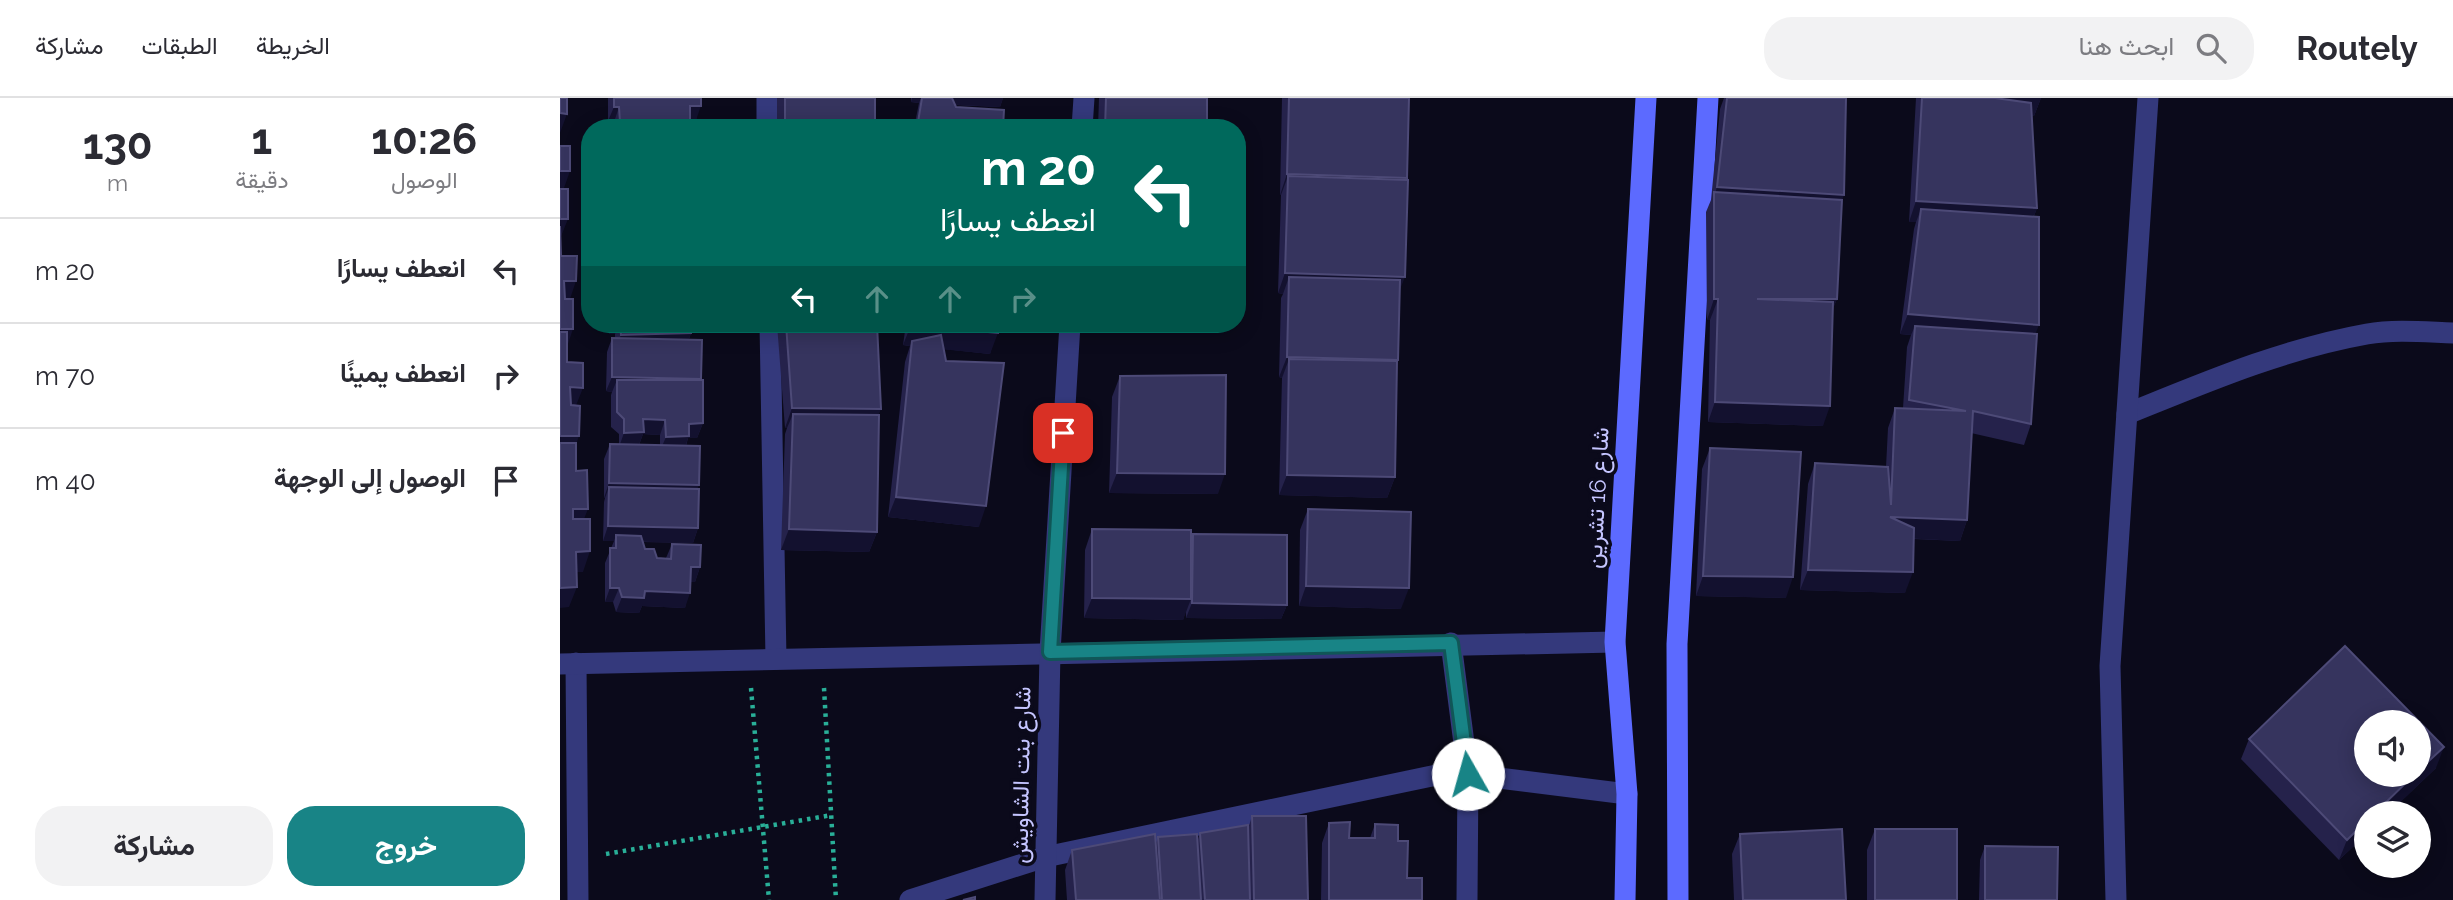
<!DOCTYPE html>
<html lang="ar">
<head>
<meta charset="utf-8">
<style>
  :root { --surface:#fff; --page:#f2f2f3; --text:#2b2b33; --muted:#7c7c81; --line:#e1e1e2; --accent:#188486 }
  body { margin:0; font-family:Raleway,Vazirmatn,sans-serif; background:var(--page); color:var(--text); direction:rtl; height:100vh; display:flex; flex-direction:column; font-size:26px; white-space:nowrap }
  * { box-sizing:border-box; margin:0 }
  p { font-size:23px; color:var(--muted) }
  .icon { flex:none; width:38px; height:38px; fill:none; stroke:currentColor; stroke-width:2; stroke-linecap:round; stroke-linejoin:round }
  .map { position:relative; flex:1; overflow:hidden; direction:ltr }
  .panel { display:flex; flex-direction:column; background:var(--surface); width:560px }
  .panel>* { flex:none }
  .banner { position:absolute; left:21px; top:21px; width:665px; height:214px; border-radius:28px; box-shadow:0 4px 18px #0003; direction:rtl; background:#00695c; color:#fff; overflow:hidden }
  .tools { position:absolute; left:1794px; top:612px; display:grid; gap:14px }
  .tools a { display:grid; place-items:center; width:77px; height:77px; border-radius:50%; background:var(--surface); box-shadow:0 4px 18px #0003; font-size:35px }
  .pin { position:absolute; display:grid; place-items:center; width:60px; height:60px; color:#fff; margin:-30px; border-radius:14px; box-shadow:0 4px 10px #0006 }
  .me { position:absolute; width:77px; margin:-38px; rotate:353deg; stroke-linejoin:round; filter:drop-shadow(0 0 5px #0008) }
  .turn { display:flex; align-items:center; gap:24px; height:147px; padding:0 35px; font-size:32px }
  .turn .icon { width:91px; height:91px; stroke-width:2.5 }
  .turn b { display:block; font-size:49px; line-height:60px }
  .lanes { display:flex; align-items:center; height:66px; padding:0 35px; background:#0003; justify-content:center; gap:35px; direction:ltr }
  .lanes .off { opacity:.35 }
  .eta { display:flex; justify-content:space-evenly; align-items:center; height:119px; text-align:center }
  .eta b { font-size:42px; font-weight:700; line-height:49px }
  .cta { display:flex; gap:14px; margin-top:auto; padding:14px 35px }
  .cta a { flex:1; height:80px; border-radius:28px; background:var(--accent); color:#fff; font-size:28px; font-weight:700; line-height:80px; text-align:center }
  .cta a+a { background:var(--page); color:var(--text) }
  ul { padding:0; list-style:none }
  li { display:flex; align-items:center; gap:21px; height:105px; padding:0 35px; border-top:2px solid var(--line) }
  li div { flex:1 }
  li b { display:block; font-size:26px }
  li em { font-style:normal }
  header { display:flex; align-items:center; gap:42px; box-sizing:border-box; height:98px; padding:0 35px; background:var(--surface); border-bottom:2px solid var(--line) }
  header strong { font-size:33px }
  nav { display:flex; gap:38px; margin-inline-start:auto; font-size:24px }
  .search { width:490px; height:63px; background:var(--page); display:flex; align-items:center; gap:18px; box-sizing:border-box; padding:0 24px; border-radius:28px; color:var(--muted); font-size:26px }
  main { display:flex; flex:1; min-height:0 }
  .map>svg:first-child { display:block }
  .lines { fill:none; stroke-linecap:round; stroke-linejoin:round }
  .path { stroke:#29af98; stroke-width:4.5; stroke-dasharray:3.5 5; stroke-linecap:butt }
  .street { stroke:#34397c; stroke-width:21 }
  .secondary { stroke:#5c6aff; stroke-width:21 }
  .wall { fill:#25224b; fill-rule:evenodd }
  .shaded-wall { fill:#13112f }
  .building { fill:#36345e; stroke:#4d4a77; stroke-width:2 }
  .route-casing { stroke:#105657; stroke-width:18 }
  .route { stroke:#188486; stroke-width:12 }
  .labels { text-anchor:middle; stroke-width:7; stroke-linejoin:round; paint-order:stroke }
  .street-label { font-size:23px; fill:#c5c5ff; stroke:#0b0a1b }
</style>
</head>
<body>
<header>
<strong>Routely</strong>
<div class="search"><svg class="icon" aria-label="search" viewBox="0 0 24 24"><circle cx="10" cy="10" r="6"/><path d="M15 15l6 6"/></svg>ابحث هنا</div>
<nav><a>الخريطة</a><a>الطبقات</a><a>مشاركة</a></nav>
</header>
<main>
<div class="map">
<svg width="1893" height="802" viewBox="0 0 1893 802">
  <rect width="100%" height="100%" fill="#0b0a1b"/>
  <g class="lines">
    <g class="path">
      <path d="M191 590 209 802"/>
      <path d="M264 590 276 802"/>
      <path d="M46 756 272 717"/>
    </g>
    <g class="street">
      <path d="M207 0V30"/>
      <path d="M522 30 524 0"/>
      <path d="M210 226 216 561"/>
      <path d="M1567 316C1646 284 1723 251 1807 236 1835 231 1865 234 1893 235"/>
      <path d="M891 545 908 676 907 802"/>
      <path d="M16 565 18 802"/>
      <path d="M0 566 1055 544"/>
      <path d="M350 802 485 759 891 674 1067 696"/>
      <path d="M485 802 490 554 510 226"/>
      <path d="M1556 802 1550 568 1588 0"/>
    </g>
    <g class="secondary">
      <path d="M1065 802 1067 696 1055 544 1086 0"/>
      <path d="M1118 802 1117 546 1148 0"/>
    </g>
  </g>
  <g class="wall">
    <path d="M48 0H141L136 22 130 23 127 30H130H54V24L48 23Z"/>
    <rect x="217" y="0" width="98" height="30"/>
    <path d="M351 0H443L440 9 395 7 396 9 443 30H354L359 5 351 4Z"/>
    <path d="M539 0H647V30H538Z"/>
    <path d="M722 0H849L847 80 840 193 838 262 837 265 835 379 827 400 719 397 722 280 719 279 721 200 723 196 718 195 721 97H720Z"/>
    <path d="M1164 0H1286L1277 201 1273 210 1263 328 1148 324 1150 222H1147L1146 114 1151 102 1160 11Z"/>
    <path d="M1356 0H1481L1474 18H1472L1477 110 1474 118 1475 236 1471 326 1464 347 1411 335 1407 422 1400 443 1354 441 1345 495 1240 492 1248 386 1255 365 1326 369 1328 330 1335 310H1343L1347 249 1351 237 1340 236 1354 131 1356 124H1349Z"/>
    <path d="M49 226H140L137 235H131L129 241 141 281 143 325 137 340H128L126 348 137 391 138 430 133 445 83 444 85 451 97 460H106L112 446 140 469 135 484H130L125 510 82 508 79 515 56 514 53 504H45V465L54 443H43L44 404 45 400H44V361L50 346H59V336L51 329V297L52 294 46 293 47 254 52 240H55V236H49ZM83 336 100 337V347H79Z"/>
    <path d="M217 226H317L319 317 317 434 309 454 221 452 225 336 227 330H225Z"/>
    <path d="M346 226H438L430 256 384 251 419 429 328 419 345 264 350 248 343 247Z"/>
    <path d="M560 278 658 396 549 395 552 299Z"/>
    <path d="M1150 350 1226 500 1136 498 1142 371Z"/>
    <path d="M748 411 841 511 739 508 740 432Z"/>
    <path d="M532 431 631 441 633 436 727 507 721 521 626 520V512L623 522 524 520 525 452Z"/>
    <path d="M1689 641 1876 670 1779 762 1681 661Z"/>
    <path d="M692 718 748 802H507L505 772 512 752 596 745 598 739 637 744 640 735 688 731Z"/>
    <path d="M769 725 789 740H810L815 726 838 743 847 780 862 802H761L762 745Z"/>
    <path d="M1315 731 1397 802H1307V752Z"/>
    <path d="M1180 736 1286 802H1174L1172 756Z"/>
    <path d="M1425 748 1497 802H1419L1420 762Z"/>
  </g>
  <g class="shaded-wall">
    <path d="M352 0H361L359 5 351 4Z"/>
    <path d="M362 0H443L440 9 361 5Z"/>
    <path d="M1379 0H1481L1474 18 1374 14Z"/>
    <path d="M130 8H141L136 22 130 23 127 30H58L60 24Z"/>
    <path d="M54 9H59L54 24 48 23Z"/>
    <path d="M0 15 7 16 0 35Z"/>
    <path d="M0 73H10L3 93H0Z"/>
    <path d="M727 76 847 80 839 101 728 78 721 97H720Z"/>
    <path d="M1157 89 1284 97 1277 118 1154 100Z"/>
    <path d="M1356 103 1477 110 1469 131 1361 111 1356 124H1349Z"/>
    <path d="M0 121H8L0 141Z"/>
    <path d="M725 175 845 179 837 199 729 179 723 196 718 195Z"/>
    <path d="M4 183H16L9 204 0 203Z"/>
    <path d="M1154 201H1158L1150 222H1147Z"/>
    <path d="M1197 201H1277L1269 221Z"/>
    <path d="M1348 216 1479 227 1471 247 1355 228 1351 237 1340 236Z"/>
    <path d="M53 226H59L55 236H49Z"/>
    <path d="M129 226H140L137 235H131L126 250 55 252 61 237Z"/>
    <path d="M351 227 438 235 430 256 351 248 352 243 350 248 343 247Z"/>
    <path d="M0 231H13L6 252H0Z"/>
    <path d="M727 259 838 262 831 282 729 261 722 280 719 279Z"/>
    <path d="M52 279 141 281 136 296 57 282 52 294 46 293Z"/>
    <path d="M10 289 23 290 15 310H3Z"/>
    <path d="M1155 304 1270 308 1263 328 1148 324Z"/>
    <path d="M232 310 321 311 313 331 233 316 227 330H225Z"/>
    <path d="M83 321 105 322 100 337 83 336 78 349H59L64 335Z"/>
    <path d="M143 325 137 340H128L124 353H100L106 339 129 326Z"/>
    <path d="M0 338H19L12 358H0Z"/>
    <path d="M557 375 665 376 658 396 549 395Z"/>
    <path d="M727 377 835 379 827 400 719 397Z"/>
    <path d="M49 385 139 387 133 402 49 389 45 400H44Z"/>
    <path d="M336 399 426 408 419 429 328 419Z"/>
    <path d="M13 411H28L20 431H6Z"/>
    <path d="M1330 419 1407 422 1400 443 1323 439Z"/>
    <path d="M48 428 138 430 133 445 56 443V437L54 443H43Z"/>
    <path d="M229 431 317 434 309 454 221 452Z"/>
    <path d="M30 453 23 474H8L16 454Z"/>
    <path d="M131 469H140L135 484H126Z"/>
    <path d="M1248 472 1353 474 1345 495 1240 492Z"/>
    <path d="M1143 478 1233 479 1226 500 1136 498Z"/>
    <path d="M746 488 849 490 841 511 739 508Z"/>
    <path d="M17 489 9 509 0 510V490Z"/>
    <path d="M50 490H59L53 504H45Z"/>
    <path d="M85 493 130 495 125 510 82 508 79 515 56 514 62 499Z"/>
    <path d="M532 500 631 501 623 522 524 520Z"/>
    <path d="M632 505 727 507 721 521 626 520Z"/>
    <path d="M1884 649 1876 670 1828 716H1814L1854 677H1858V673Z"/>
    <path d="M1806 723V737L1779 762 1787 742Z"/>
  </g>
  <g class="building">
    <path d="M0 0H7V16L0 15Z"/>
    <path d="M54 0H141V8H130V22L60 24 59 9H54Z"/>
    <rect x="225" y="0" width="90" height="30"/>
    <path d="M362 0H392L396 9 444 12 443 30H357Z"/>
    <path d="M546 0H647V30H545Z"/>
    <path d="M729 0H849L847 80 727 76Z"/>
    <path d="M1167 0H1286L1284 97 1157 89Z"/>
    <path d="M1362 0H1435L1471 5 1477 110 1356 103Z"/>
    <path d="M55 28 130 30H55Z"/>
    <rect x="0" y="48" width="10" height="25"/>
    <path d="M728 78 848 82 845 179 725 175Z"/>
    <rect x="0" y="91" width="8" height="30"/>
    <path d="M1154 94 1282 102 1277 201H1197L1273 204 1270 308 1155 304 1158 201H1154Z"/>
    <path d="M1361 111 1479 119V227L1348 216Z"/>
    <path d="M0 128 1 158H17L16 183H4L5 201H13V231H0Z"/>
    <path d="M729 179 840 182 838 262 727 259Z"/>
    <path d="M60 226H131V235L61 237Z"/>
    <path d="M226 226H317L321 311 232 310Z"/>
    <path d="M351 226H438V235L351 227Z"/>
    <path d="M1355 228 1477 236 1471 326 1413 313 1407 422 1330 419 1354 430 1353 474 1248 472 1255 365 1328 369 1331 407 1335 310 1406 313 1349 302Z"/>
    <path d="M0 234H7V264L23 265V290L10 289 11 307 20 308 19 338H0Z"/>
    <path d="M381 237 386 263 444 265 426 408 336 399 352 243Z"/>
    <path d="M52 240 142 242 141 281 52 279Z"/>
    <path d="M729 261 837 263 835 379 727 377Z"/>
    <path d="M666 277 665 376 557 375 560 278Z"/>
    <path d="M57 282H143V325L129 326V338L106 339 105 322 83 321 84 334 64 335V321L57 314Z"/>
    <path d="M233 316 319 317 317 434 229 431Z"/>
    <path d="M0 345H16V373L27 372 28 411H13V421H30V453L16 454 17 489 0 490Z"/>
    <path d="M50 346 140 348 139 387 49 385Z"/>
    <path d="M1150 350 1241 354 1233 479 1143 478Z"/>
    <path d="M49 389 139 391 138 430 48 428Z"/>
    <path d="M748 411 851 414 849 490 746 488Z"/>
    <path d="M532 431 631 432V501L532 500Z"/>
    <path d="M633 436 727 437V507L632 505Z"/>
    <path d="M56 437 81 438 85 451H94L97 460 111 461 112 446 141 447 140 469H131L130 495 85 493 84 500 62 499 59 490H50V450H56Z"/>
    <path d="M1785 548 1884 649 1858 673V625H1806V677H1854L1814 716H1806V723L1787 742 1689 641Z"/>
    <path d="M692 718H746L748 802H694Z"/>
    <path d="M790 724 789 740H815V726L838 727V743H848L847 780H862V802H769V725Z"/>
    <path d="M688 727 690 802H645L640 735Z"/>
    <path d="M1282 731 1286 802H1183L1180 736Z"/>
    <rect x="1315" y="731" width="82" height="71"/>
    <path d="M595 736 600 802H516L512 752Z"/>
    <path d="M637 736 641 802H602L598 739Z"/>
    <path d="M1425 748 1498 749 1497 802H1425Z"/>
    <path d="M415 799V802H403Z"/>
  </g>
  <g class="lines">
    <g class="route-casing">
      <path id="route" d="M503 335 490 554 891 545 908 676"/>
    </g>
    <use href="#route" class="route"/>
  </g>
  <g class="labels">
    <g class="street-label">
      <text transform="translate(1037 400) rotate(-87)" y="8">شارع 16 تشرين</text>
      <text transform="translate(461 677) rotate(-89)" y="8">شارع بنت الشاويش</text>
    </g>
  </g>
</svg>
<div class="tools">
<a><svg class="icon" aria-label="sound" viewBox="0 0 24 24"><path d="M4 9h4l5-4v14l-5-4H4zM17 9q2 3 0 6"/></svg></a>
<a><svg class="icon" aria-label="layers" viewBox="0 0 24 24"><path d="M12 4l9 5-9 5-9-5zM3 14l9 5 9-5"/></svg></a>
</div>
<div class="pin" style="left:503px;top:335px;background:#d93025"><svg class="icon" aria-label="arrive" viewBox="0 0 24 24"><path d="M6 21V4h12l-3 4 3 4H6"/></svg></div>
<svg class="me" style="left:908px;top:676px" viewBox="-20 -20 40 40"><circle r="19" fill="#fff"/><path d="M0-13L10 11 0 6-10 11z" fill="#188486"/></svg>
<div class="banner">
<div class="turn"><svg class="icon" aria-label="left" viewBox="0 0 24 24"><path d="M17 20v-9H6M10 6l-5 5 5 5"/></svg><div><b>20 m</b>انعطف يسارًا</div></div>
<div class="lanes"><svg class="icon" aria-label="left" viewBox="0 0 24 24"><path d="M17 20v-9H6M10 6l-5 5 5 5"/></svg><svg class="icon off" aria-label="ahead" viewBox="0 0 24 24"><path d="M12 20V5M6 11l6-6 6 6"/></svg><svg class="icon off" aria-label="ahead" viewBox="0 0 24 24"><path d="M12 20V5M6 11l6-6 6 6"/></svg><svg class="icon off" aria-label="right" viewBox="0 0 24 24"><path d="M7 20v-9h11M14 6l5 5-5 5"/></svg></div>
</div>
</div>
<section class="panel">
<div class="eta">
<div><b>10:26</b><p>الوصول</p></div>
<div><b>1</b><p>دقيقة</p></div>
<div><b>130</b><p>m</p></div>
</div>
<ul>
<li><svg class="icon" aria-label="left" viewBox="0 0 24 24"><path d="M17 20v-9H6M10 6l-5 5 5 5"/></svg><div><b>انعطف يسارًا</b></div><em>20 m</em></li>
<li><svg class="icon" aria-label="right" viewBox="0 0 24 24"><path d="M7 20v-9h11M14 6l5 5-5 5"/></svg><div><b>انعطف يمينًا</b></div><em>70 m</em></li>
<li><svg class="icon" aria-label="arrive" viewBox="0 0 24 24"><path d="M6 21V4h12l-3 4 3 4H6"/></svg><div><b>الوصول إلى الوجهة</b></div><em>40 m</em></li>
</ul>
<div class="cta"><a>خروج</a><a>مشاركة</a></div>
</section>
</main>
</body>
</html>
